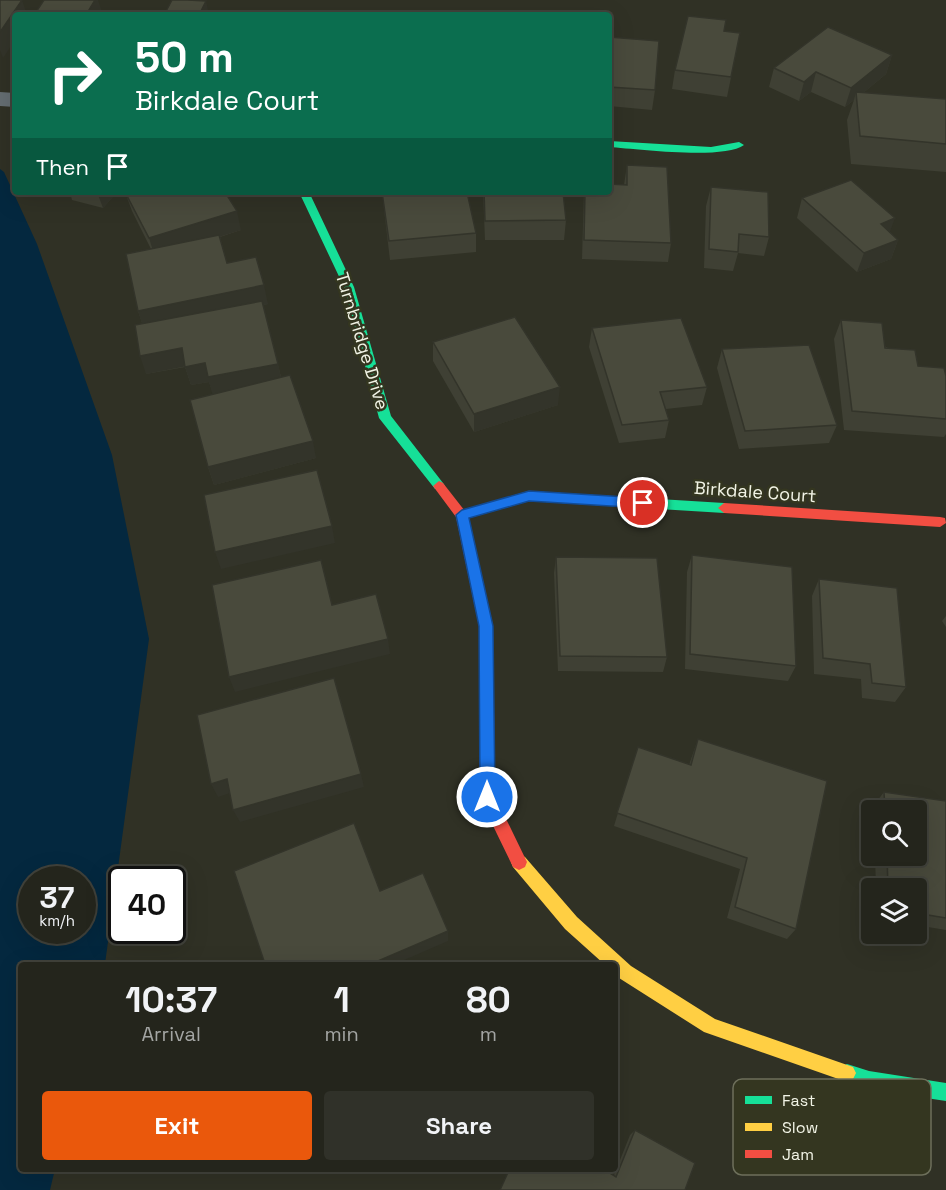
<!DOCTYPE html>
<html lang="en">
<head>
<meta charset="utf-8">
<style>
  :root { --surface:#24251c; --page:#303129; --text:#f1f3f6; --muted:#a3a5a3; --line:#41423b; --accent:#ea580c }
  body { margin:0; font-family:"Space Grotesk",sans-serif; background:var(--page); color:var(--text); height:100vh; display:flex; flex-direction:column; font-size:22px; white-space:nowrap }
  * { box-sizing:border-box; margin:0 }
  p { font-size:20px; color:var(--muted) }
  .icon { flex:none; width:33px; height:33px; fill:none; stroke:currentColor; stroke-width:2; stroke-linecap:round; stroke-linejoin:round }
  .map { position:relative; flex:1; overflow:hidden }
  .drawer { position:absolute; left:18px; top:962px; width:600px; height:210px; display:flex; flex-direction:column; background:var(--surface); border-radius:6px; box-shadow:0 6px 24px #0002,0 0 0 2px var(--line) }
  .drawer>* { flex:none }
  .hud { position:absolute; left:12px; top:12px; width:600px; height:183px; border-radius:6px; box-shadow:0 6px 24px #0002,0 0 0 2px var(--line); background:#0b6e4f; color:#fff; overflow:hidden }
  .tools { position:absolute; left:861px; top:800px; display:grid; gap:12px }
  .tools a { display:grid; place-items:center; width:66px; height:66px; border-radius:6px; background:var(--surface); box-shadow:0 6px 24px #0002,0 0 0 2px var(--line); font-size:30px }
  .speed { position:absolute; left:18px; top:866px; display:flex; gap:12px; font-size:30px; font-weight:700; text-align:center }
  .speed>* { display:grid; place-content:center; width:78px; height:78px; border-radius:50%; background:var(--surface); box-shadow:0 6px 24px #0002,0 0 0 2px var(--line); line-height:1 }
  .speed small { font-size:15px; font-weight:400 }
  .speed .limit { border:3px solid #111; border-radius:9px; background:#fff; color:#111 }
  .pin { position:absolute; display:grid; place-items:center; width:51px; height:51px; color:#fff; margin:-26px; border:3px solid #fff; border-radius:50%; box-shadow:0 2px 6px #0007 }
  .me { position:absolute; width:66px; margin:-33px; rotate:0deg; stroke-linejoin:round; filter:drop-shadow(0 0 4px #0008) }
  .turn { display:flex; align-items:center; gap:21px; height:126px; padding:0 24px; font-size:27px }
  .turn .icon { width:78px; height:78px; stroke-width:2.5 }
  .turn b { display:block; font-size:42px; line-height:51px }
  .then { display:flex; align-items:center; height:57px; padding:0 24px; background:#0003; gap:12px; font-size:22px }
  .eta { display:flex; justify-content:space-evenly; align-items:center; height:102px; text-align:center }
  .eta b { font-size:36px; font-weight:600; line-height:42px }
  .action { display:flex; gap:12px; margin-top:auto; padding:12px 24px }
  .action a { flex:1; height:69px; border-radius:6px; background:var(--accent); color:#fff; font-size:24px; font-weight:600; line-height:69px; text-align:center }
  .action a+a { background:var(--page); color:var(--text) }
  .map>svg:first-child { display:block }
  .water { fill:#04283f; fill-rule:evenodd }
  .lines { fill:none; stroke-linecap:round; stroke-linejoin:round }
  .street { fill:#646d71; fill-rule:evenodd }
  .fast { fill:#16e098; fill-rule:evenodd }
  .slow { fill:#ffcf43; fill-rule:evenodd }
  .jam { fill:#f24e42; fill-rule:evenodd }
  .wall { fill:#3f4034 }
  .shaded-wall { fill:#33342a }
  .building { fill:#494a3c; stroke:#33342a; stroke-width:1.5 }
  .route { fill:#1a73e8; stroke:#114b97; stroke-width:1.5 }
  .labels { text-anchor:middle; stroke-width:5; stroke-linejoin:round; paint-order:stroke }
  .street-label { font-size:18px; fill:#f2f4e6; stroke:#343620 }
  .key { fill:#343620; stroke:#6d6f5b; stroke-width:1.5 }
  .key-label { font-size:16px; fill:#f2f4e6 }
</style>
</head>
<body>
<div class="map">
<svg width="946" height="1190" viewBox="0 0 946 1190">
  <rect width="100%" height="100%" fill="#303125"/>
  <path class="water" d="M0 169 4 172 37 244 112 455 149 639 105 964H21V1168L55 1169 50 1190H0ZM32 879H82V930H32Z"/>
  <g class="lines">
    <path class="street" d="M0 92 15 93V107L0 106Z"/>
    <g class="fast">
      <path d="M609 141 711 147 739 142 744 145C724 160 637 149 609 147Z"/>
      <path d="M299 192H309L354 287 391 416 443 483 445 486 443 489H435L379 418 344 287Z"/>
      <path d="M529 491 724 503 730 508 724 513 529 501 462 520 456 515 462 510Z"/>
      <path d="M847 1064 869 1071 946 1083V1101C911 1095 874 1093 841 1079L838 1073 841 1067Z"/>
    </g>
    <path class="slow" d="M519 854 525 857 577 917 631 966 715 1019 853 1067 856 1073 853 1079 847 1082 704 1032 619 978 615 974V964H604L565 929 513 867 511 862 513 857Z"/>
    <g class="jam">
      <path d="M439 481 443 483 468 515 493 626 495 796 527 862 525 867 519 870 513 867 479 797V626L456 517 433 486Z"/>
      <path d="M724 503 940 517 945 518 946 523 940 527 724 513 718 508Z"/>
    </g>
  </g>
  <g class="wall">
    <path d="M740 33 727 97 672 89 675 70Z"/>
    <path d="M609 37 655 90 652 110 609 106Z"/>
    <path d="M892 55 886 74 863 93 946 99V172L851 164 847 120 854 100 845 107 811 92 799 101 769 87 774 68Z"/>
    <path d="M627 165 671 243 668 262 582 259 584 192H609L624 185Z"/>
    <path d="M711 187 769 237 764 256 738 253 733 271 704 268 706 206Z"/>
    <path d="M70 192H117L103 208 72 200Z"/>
    <path d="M125 192 241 230 220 237 227 263 268 304 263 305 281 377 316 458 214 485 208 467 213 394 209 382 191 385 185 367 146 374 142 323 138 311 151 249 132 211Z"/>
    <path d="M382 192 476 233V252L390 260Z"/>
    <path d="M483 192H563L566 220 564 240H485Z"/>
    <path d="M802 198 890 232 898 240 891 259 857 272 797 218Z"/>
    <path d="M841 320 918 366 946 376V434L944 437 844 430 834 339Z"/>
    <path d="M592 328 707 387 702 405 666 409 669 420 665 438 619 443 589 347Z"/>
    <path d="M433 342 558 405 474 432 433 361Z"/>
    <path d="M722 349 837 425 829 443 739 449 717 368Z"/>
    <path d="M692 555 796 666 788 681 685 669 687 572Z"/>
    <path d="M556 557 667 657 663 672 558 671 554 573Z"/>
    <path d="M819 579 906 687 895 702 862 698 861 679 814 674 812 596Z"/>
    <path d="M946 616V627L942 621Z"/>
    <path d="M698 739 796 929 787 939 727 918 740 869 614 826 638 747 689 765Z"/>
    <path d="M884 792 946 801V930L916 925V888H876L875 855H916V810H874V805Z"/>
    <path d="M635 1130 685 1190H500L614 1175 630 1135Z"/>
  </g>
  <g class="shaded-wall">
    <path d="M22 0 27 15H15V40L3 58 0 50V32Z"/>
    <path d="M95 0H98L103 15H86Z"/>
    <path d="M206 1 209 15H199Z"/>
    <path d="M892 55 886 74 857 98 856 92 854 100 845 107 851 88Z"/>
    <path d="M816 72 811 92 799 101 804 82Z"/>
    <path d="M97 192H117L103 208Z"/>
    <path d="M237 211 241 230 155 257 149 238Z"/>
    <path d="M895 218 888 237 881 224Z"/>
    <path d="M898 240 891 259 857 272 864 253Z"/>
    <path d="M264 285 268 304 144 330 138 311Z"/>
    <path d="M182 348 187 366 146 374 140 356Z"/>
    <path d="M205 363 278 364 282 382 213 396 209 382 191 385 185 367Z"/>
    <path d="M560 387 558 405 474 432V414Z"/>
    <path d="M313 441 316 458 214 485 208 467Z"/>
    <path d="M332 526 335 543 221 569 215 552Z"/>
    <path d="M388 639 390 654 235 692 229 677Z"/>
    <path d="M361 774 364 787 240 822 233 810Z"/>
    <path d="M227 779 233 792 218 797 211 784Z"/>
    <path d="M448 931V941L395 964H371Z"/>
  </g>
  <g class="building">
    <path d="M0 0H22L0 32Z"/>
    <path d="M44 0H95L86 15H34Z"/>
    <path d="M172 0H188L206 1 199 15H144L145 13 164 15Z"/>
    <path d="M688 16 726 20 724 31 740 33 731 77 675 70Z"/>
    <path d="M828 27 892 55 851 88 816 72 804 82 774 68Z"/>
    <path d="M609 37 659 41 655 90 609 87Z"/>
    <path d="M856 92 946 99V144L860 136Z"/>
    <path d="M627 165 667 167 671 243 584 240 585 192H609V184L627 185Z"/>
    <path d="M851 180 895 218 881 224 898 240 864 253 802 198Z"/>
    <path d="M711 187 768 192 769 237 739 234 738 252 709 249Z"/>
    <path d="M125 192H225L237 211 149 238Z"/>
    <path d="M382 192H467L476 233 389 241Z"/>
    <path d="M484 192H563L566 220 485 221Z"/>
    <path d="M219 235 227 263 256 257 264 285 138 311 126 254Z"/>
    <path d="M262 301 278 364 208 377 205 363 185 367 182 348 140 356 135 325Z"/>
    <path d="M515 317 560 387 474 414 433 342Z"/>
    <path d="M681 318 707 387 660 392 669 420 622 425 592 328Z"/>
    <path d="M841 320 882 323 885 348 915 350 918 366 944 368 946 376V419L852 411Z"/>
    <path d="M809 345 837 425 745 431 722 349Z"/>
    <path d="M290 375 313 441 208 467 190 400Z"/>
    <path d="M317 470 332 526 215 552 204 495Z"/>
    <path d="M692 555 792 567 796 666 690 654Z"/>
    <path d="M556 557 657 558 667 657 560 656Z"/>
    <path d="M321 560 332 605 376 594 388 639 229 677 212 585Z"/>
    <path d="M819 579 897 588 906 687 872 683 870 664 823 658Z"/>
    <path d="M334 678 361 774 233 810 227 779 211 784 197 715Z"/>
    <path d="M698 739 827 781 796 929 735 907 747 858 617 813 638 747 691 765Z"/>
    <path d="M884 792 946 801V918L916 913V888H888L887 855H916V810H885Z"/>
    <path d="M354 823 380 891 423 873 448 931 371 964H265L234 871Z"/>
    <path d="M635 1130 695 1163 685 1190H500L510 1168H602L616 1177Z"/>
  </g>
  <path class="route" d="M529 491 643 498 649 503 643 508 529 501 469 518 493 626 495 797 493 802 487 804 482 802 480 797 479 626 456 515 462 510Z"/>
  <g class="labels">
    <g class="street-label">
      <text transform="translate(362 341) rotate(73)" y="6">Turnbridge Drive</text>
      <text transform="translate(755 492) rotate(4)" y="6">Birkdale Court</text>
    </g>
  </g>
  <rect x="733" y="1079" width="198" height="96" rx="9" class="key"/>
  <rect x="745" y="1096" width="27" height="8" fill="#16e098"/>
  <rect x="745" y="1123" width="27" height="8" fill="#ffcf43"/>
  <rect x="745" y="1150" width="27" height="8" fill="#f24e42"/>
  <g class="key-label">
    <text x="782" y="1106">Fast</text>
    <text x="782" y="1133">Slow</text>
    <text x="782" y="1160">Jam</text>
  </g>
</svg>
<div class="tools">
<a><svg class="icon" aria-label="search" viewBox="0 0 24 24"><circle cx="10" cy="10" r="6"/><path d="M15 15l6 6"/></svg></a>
<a><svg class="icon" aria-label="layers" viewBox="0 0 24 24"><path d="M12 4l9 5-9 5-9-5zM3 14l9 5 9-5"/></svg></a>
</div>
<div class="speed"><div>37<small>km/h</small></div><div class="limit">40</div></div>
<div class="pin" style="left:643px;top:503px;background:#d93025"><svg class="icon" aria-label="arrive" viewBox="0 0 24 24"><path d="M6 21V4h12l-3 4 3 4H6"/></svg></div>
<svg class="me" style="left:487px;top:797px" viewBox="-20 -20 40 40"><circle r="17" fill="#1a73e8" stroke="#fff" stroke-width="3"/><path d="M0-11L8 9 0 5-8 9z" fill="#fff"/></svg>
<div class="hud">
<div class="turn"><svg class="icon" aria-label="right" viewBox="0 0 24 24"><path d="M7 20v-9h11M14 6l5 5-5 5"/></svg><div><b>50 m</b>Birkdale Court</div></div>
<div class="then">Then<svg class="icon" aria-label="arrive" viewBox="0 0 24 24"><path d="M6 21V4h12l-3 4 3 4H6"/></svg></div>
</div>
<section class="drawer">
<div class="eta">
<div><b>10:37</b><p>Arrival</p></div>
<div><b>1</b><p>min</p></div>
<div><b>80</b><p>m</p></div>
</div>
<div class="action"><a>Exit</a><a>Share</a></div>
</section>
</div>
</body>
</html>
